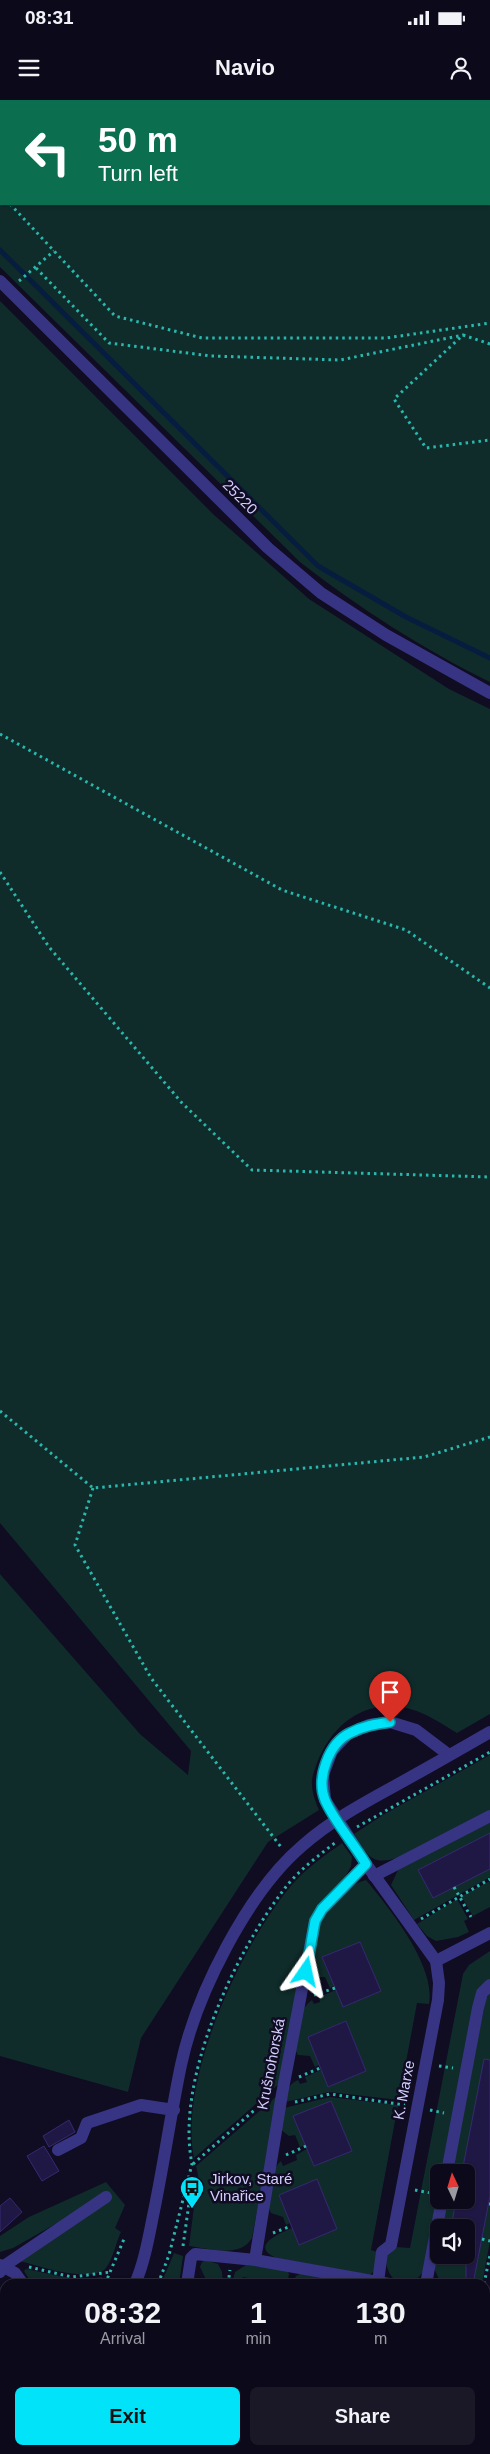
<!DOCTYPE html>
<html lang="en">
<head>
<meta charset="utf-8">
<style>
  :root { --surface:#0c091a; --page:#1a1727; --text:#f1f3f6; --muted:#9a9aa2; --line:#2c2a39; --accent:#00e3f9 }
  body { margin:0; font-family:Helvetica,sans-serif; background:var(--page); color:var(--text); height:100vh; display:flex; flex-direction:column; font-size:19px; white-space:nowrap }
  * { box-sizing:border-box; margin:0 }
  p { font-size:16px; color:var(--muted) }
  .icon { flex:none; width:28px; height:28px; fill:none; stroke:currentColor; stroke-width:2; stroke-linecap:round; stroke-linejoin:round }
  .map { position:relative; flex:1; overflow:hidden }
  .panel { position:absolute; left:0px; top:2179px; width:490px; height:176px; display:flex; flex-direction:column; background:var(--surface); border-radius:15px 15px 0 0; box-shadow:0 1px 4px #0004,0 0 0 1px var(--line) }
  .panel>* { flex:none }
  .hud { position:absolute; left:0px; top:0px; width:490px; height:105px; box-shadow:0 1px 4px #0004,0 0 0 1px var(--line); background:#0b6e4f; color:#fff; overflow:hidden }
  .needle { width:32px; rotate:356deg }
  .tools { position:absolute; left:430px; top:2064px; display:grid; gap:10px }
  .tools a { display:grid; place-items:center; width:45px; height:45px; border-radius:8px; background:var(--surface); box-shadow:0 1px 4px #0004,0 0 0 1px var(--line); font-size:25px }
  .pin { position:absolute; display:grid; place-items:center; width:42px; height:42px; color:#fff; margin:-51px -21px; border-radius:50% 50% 50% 0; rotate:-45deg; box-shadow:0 0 5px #0007 }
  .pin .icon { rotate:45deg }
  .me { position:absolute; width:55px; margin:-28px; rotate:11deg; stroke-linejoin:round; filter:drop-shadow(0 0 4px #0008) }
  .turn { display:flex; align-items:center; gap:18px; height:105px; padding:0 15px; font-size:22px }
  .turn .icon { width:65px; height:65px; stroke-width:2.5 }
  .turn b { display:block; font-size:35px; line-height:42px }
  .eta { display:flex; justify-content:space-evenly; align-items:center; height:85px; text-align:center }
  .eta b { font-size:30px; font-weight:700; line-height:35px }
  .cta { display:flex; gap:10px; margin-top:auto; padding:10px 15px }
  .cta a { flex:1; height:58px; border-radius:8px; background:var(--accent); color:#111; font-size:20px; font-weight:700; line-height:58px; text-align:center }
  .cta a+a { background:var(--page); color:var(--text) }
  .status { display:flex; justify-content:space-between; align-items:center; height:35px; padding:0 25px; background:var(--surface); direction:ltr }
  .status svg { height:14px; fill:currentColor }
  header { display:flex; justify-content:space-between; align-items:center; height:65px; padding:0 15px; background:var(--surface); font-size:22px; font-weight:700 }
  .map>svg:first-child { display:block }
  .green { fill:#0f2c2b; fill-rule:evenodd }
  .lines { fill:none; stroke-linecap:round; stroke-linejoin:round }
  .stream { stroke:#071d40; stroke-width:5 }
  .building { fill:#201844; stroke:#362971 }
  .path { stroke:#29b8ad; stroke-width:3; stroke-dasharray:2.5 4; stroke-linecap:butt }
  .minor { stroke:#373583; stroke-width:12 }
  .route-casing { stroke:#0094a2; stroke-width:12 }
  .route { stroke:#00e3f9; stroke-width:9 }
  .labels { text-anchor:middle; stroke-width:5; stroke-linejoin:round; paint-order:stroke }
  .street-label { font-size:15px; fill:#d2ceff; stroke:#100c22 }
  .poi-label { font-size:15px; fill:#d2ceff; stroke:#100c22; text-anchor:start }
</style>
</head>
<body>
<div class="status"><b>08:31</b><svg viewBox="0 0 49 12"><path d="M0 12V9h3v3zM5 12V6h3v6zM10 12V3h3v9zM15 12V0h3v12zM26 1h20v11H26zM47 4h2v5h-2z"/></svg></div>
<header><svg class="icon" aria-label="menu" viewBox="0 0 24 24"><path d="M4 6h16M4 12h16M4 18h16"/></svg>Navio<svg class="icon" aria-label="person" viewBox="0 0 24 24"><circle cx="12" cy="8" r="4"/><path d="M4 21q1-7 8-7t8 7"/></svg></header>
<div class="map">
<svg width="490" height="2354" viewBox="0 0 490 2354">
  <rect width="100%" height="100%" fill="#100c22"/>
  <g class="green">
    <path d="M0 0H490V582C426 551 356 506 300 462L0 167ZM1 1H489V104H1Z"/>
    <path d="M0 201 213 414 309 499 449 589 490 609V1614L457 1633C437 1621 419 1608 395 1606 357 1604 330 1629 317 1663 315 1669 311 1678 312 1685 312 1693 316 1703 319 1710L268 1742 141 1938 128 1992 0 1956V1474L140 1634 188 1675 191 1651 0 1423Z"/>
    <path d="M490 1655V1710L397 1758C370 1766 367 1754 354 1734L383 1715Z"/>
    <path d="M490 1721V1777L414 1820 391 1785 398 1770Z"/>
    <path d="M342 1743 352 1757 351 1766 346 1776 317 1810 280 1983 194 2058C178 1980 241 1846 290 1787 306 1768 323 1757 342 1743Z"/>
    <path d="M366 1780C390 1809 436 1866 429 1904L417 1903 399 2000 329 1992 285 2002C287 1992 288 1984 298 1980L300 1984 307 1982 305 1977 321 1970 328 1987 366 1971 346 1921 308 1937 319 1965 315 1967 310 1956 298 1955 295 1949C298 1933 297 1910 312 1900L314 1904 320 1902 319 1897 336 1890 343 1907 381 1891 360 1842 322 1857 334 1886 330 1888 325 1877H317L309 1870C313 1854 315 1835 321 1821 328 1803 348 1784 366 1780Z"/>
    <path d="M490 1781V1807L473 1816 461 1796Z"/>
    <path d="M457 1799 468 1819 464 1821 469 1832 458 1837 436 1841 427 1836 417 1824Z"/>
    <path d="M490 1851V1881L443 2072H439V2092L424 2170C408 2197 383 2180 386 2153L396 2147 410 2148 463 1874 469 1865Z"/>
    <path d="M490 1892V2141L482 2184H441L434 2168 439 2133V2155H466V2128L440 2127 445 2100H466V2072H450L486 1899Z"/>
    <path d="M278 1995 252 2138C240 2159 208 2148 189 2146L198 2075 196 2066Z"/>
    <path d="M330 1997 398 2005 371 2150 378 2152 375 2170 370 2175 276 2158C249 2146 280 2133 292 2128L299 2145 337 2129 317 2079 279 2095 290 2123 286 2125 283 2117 271 2113C264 2101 270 2070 281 2061L283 2066 297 2060 296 2055 307 2049 314 2066 352 2051 331 2001 294 2016 305 2045 300 2047 295 2035 289 2036 280 2029 284 2008Z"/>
    <path d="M106 2082 125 2105 115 2128 121 2132C116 2142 113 2159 106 2168 92 2184 38 2166 20 2161L59 2122 13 2148 0 2152V2136L29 2117Z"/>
    <path d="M174 2153 183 2156 179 2184H161Z"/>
    <path d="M206 2160 218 2164 222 2172 223 2184H208L200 2167 202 2162Z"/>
    <path d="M246 2165 287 2170 289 2174 287 2184H275L243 2177 242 2184H232L235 2172Z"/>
    <path d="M26 2169 79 2180 102 2177 99 2184H32L24 2171Z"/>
    <path d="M302 2173 321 2177 334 2184H292L296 2176Z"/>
    <path d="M51 2350H102V2354H52Z"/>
    <path d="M259 2350H308L307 2354H258Z"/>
  </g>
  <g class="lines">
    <path class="stream" d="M0 150 318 466 406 517 490 558"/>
  </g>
  <g class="building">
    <path d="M490 1733V1769L433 1798 418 1770Z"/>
    <path d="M360 1842 381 1891 343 1907 322 1857Z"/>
    <path d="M346 1921 366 1971 328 1987 308 1937Z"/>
    <path d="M484 1959 490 1960V2096L473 2184H466V2128H451L456 2100H466V2072H462Z"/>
    <path d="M331 2001 352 2051 314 2066 293 2016Z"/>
    <path d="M69 2020 75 2032 49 2047 43 2036Z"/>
    <path d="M44 2046 59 2071 42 2081 27 2056Z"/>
    <path d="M317 2079 337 2129 299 2145 279 2095Z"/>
    <path d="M10 2098 22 2112 0 2132V2106Z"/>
  </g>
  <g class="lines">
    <g class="path">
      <path d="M0 93 1 94"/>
      <path d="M10 104 115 216 202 238H386L490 223"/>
      <path d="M36 168 109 243 211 256 340 260 463 235"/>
      <path d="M19 181 54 151"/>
      <path d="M490 244 463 235 394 299 426 348 490 340"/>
      <path d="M0 634 282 790 406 830 490 888"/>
      <path d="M0 772 49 847 182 1003 252 1070 490 1077"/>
      <path d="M0 1311 93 1388 424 1357 490 1337"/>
      <path d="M93 1388 75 1445 151 1578 281 1747"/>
      <path d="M357 1727 490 1652"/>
      <path d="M454 1787 471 1817"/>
      <path d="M421 1819 490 1779"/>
      <path d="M314 1895 335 1888"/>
      <path d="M439 1966 453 1968"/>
      <path d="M299 1977 320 1968"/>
      <path d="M295 2002 330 1994 405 2005"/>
      <path d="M430 2010 444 2013"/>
      <path d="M286 2055 306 2046"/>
      <path d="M193 2064 267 1999"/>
      <path d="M415 2090 431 2093"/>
      <path d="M489 2104H490"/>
      <path d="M273 2133 291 2126"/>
      <path d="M482 2139 490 2141"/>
      <path d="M183 2146 190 2096 186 2092"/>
      <path d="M29 2167 72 2177 111 2172"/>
      <path d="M105 2184 124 2139"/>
      <path d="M158 2184 169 2155 192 2064C175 1980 234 1854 285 1788 299 1770 318 1756 336 1742"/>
      <path d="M228 2184 230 2170"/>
      <path d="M484 2184 490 2155"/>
      <path d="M44 2354 47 2350"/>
      <path d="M196 2354 197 2350"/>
      <path d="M256 2354 257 2350"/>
    </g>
    <g class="minor">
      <path d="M0 181 268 448 321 493 386 535 490 593"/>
      <path d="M374 1776 490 1716"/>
      <path d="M436 1861 490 1833"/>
      <path d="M58 2050 81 2038 87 2023 141 2005 174 2010"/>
      <path d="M447 2072 478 1908 482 1893 490 1885"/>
      <path d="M255 2160 282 1994 315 1821 322 1809 366 1764"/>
      <path d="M0 2165 15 2173 23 2184"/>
      <path d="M0 2172 4 2166 106 2097"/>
      <path d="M378 2182 382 2152 391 2145 438 1900 439 1883 436 1861 366 1764 325 1700 323 1675 332 1651 348 1634 369 1625 390 1622 416 1630 449 1655"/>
      <path d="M135 2184C145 2161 149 2135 154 2111 164 2062 171 2013 181 1965 196 1895 247 1793 302 1746 329 1722 360 1705 391 1688 424 1670 457 1651 490 1632"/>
      <path d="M187 2184 191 2158 195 2154 255 2160 389 2184"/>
      <path d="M426 2184 442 2100"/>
      <path d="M485 2201 490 2202"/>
      <path d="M0 2216 5 2220"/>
      <path d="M18 2354 23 2350"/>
      <path d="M110 2354 111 2350"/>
      <path d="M156 2354V2350"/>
    </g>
  </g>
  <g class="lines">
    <g class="route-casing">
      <path id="route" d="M306 1872 315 1821 322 1809 366 1764C354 1744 334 1721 325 1700 316 1678 329 1643 350 1633 363 1626 376 1624 390 1622"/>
    </g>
    <use href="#route" class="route"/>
  </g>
  <defs>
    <g id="bus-pin" transform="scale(1.25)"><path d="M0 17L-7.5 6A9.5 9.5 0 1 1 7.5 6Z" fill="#00e3f9" stroke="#100c22"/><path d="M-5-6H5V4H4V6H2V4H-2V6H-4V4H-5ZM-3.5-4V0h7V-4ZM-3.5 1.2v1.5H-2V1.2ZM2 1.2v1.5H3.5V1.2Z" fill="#111"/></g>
  </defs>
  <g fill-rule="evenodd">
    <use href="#bus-pin" x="192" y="2088"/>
  </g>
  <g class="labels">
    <g class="street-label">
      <text transform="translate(240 397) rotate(45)" y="5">25220</text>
      <text transform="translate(271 1964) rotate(-79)" y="5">Krušnohorská</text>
      <text transform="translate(404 1990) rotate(-79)" y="5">K. Marxe</text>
    </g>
    <g class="poi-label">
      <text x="210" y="2084">Jirkov, Staré<tspan x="210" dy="17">Vinařice</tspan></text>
    </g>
  </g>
</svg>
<div class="tools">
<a><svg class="needle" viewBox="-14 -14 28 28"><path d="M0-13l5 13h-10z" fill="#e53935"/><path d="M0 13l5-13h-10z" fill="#9a9aa2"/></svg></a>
<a><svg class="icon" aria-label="sound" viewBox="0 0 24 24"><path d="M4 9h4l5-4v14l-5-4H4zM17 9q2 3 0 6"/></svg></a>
</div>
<div class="pin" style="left:390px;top:1622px;background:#d93025"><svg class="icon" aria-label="arrive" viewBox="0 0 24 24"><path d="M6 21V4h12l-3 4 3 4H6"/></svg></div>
<svg class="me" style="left:306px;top:1872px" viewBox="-20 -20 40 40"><path d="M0-17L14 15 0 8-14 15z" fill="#00e3f9" stroke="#fff" stroke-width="4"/></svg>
<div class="hud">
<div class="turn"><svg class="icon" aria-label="left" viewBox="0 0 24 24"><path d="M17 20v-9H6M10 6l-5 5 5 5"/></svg><div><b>50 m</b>Turn left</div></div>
</div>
<section class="panel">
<div class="eta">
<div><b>08:32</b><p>Arrival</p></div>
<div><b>1</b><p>min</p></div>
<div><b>130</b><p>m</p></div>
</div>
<div class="cta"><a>Exit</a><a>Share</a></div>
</section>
</div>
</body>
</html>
